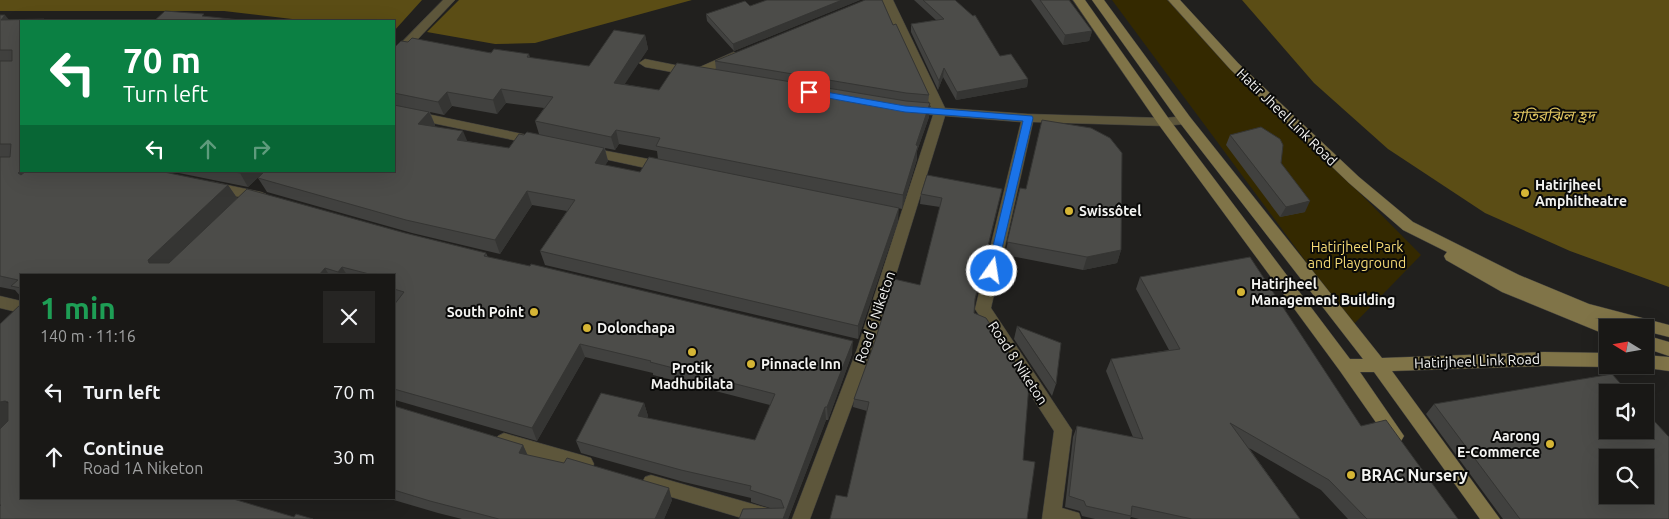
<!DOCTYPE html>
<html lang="en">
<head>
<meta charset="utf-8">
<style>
  :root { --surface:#191816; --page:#262523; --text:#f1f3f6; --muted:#9fa0a1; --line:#373735 }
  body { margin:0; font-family:Ubuntu,"Noto Sans Bengali",sans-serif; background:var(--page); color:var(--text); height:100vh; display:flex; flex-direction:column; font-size:19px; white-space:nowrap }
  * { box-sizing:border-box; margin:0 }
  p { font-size:16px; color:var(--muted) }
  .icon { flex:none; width:28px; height:28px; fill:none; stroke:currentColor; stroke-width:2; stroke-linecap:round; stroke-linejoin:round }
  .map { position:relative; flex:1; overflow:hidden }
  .drawer { position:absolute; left:20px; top:274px; width:375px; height:225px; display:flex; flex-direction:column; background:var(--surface); border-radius:0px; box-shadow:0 5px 20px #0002,0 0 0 1px var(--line) }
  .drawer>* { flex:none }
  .guide { position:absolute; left:20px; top:20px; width:375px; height:152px; border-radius:0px; box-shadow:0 5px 20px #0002,0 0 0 1px var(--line); background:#0b8043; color:#fff; overflow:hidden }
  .needle { width:32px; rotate:281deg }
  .buttons { position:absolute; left:1599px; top:319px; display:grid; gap:10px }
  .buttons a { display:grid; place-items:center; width:55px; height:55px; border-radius:0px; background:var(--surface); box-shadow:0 5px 20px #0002,0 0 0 1px var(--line); font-size:25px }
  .pin { position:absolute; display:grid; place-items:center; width:42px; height:42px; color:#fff; margin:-21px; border-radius:10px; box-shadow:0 2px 8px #0006 }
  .me { position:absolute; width:55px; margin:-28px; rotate:13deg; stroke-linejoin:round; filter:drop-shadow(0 0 4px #0008) }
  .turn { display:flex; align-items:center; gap:18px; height:105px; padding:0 20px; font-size:22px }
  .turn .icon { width:65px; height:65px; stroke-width:2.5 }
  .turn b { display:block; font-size:35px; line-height:42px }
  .lanes { display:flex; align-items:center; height:48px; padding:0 20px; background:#0003; justify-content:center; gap:25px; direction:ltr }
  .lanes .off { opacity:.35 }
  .round { display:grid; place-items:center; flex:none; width:52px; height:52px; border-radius:0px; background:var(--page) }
  .headline { display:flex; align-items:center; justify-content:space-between; height:85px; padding:0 20px }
  h1 { font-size:30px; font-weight:700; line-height:38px; color:#1e9e55 }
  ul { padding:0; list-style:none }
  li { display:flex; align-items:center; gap:15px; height:65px; padding:0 20px }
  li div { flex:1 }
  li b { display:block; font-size:19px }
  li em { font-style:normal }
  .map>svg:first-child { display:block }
  .green { fill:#342900 }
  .water { fill:#5b4d15 }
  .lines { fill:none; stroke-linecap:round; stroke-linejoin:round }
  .street-casing { stroke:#3f3e3c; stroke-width:1 }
  .secondary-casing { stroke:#3f3e3c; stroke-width:1 }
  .street { fill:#5d563b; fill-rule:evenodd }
  .secondary { fill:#807448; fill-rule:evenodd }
  .wall { fill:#41413f; fill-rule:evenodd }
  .shaded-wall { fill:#353533 }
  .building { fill:#4c4c49; stroke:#353533; fill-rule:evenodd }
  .route { fill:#1a73e8; stroke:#114b97 }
  .poi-dot { fill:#d5b535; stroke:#0a0a09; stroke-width:2 }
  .labels { text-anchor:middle; stroke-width:4; stroke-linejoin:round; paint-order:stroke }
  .street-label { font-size:14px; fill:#f4f4f2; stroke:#0a0a09 }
  .poi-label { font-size:14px; font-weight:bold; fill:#f4f4f2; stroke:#0a0a09; text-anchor:start }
  .park-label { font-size:14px; fill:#f5da76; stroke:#0a0a09 }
  .water-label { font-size:15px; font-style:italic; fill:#dfc460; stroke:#0a0a09 }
  .near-poi-label { font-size:16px; font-weight:bold; fill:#f4f4f2; stroke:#0a0a09; text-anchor:start }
</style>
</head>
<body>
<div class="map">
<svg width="1669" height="519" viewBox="0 0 1669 519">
  <rect width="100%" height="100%" fill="#21201e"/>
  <path class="green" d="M1112 0H1169L1421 255 1353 325Z"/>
  <g class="water">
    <path d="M0 0H422L394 31V21H309L224 11H0Z"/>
    <path d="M459 0H692L535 43 495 44 427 32Z"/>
    <path d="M1242 0H1669V287L1570 251 1485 213 1388 149 1314 83Z"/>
  </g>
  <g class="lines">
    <g class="street-casing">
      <g id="street">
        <path d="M443 0H455L398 60 394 61V50Z"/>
        <path d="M881 0H893L945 108 1028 114 1164 118 1185 116 1191 120 1185 124 1164 126 1033 122 991 308 1072 430 1062 508 1079 513 1081 519H1042L1054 431 975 309 1021 122 945 116 873 349 810 519H792L857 349 933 115 911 113 905 109 911 105 931 107Z"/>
        <path d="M734 52 740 56 738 59 708 72 707 77 703 78 645 67 639 63 645 59 695 69Z"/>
        <path d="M394 107 537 137 542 138 544 141 542 144 537 145 394 115Z"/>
        <path d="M586 147 664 162 669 164 671 167 669 170 664 172 581 154 579 151 581 148Z"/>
        <path d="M213 182 261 192 266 194 268 197 266 200 261 202 208 190 206 187 208 184Z"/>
        <path d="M0 296 21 301V313L0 308Z"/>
        <path d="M504 433 585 456 591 458 594 464 591 470 585 472 504 449 498 446 495 441 498 436Z"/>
        <path d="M651 475 774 510 781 513 783 519H745L651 491 645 489 642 483 645 477Z"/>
      </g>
    </g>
    <g class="secondary-casing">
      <g id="secondary">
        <path d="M1073 0H1085L1169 119 1350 359H1363L1180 123 1092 0H1104L1190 117 1382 358 1544 352 1608 353V365H1613L1608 367 1544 366 1392 371 1500 519H1480L1374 372H1360L1404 436 1401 441 1395 444 1389 441 1340 371 1159 125Z"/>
        <path d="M1168 0H1180L1238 63 1359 177 1413 222 1519 275 1589 304 1669 325V337L1645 331V328H1632L1595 318 1614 325 1615 328H1608V335L1602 333 1502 292 1446 260 1444 256 1447 252 1403 230 1349 183 1230 69Z"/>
        <path d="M1645 335 1669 342V356L1645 348Z"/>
        <path d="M1645 355 1669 357V371L1639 367 1638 365H1645Z"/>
      </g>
    </g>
    <use href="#street" class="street"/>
    <use href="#secondary" class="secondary"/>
  </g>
  <g class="wall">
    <path d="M767 0H860L734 51 707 21 706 14 750 6Z"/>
    <path d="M914 0H955L1000 56 1028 79 1027 87 956 100 943 77 938 90 911 32V24L936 20Z"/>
    <path d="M1031 0H1069L1092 31 1089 41 1063 45Z"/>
    <path d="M0 15 9 20 46 21H82H21V171L228 185 237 198 405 233 486 253 488 257 852 354 828 420H826L788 519 773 509 751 502V498L684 482 581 453 576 441 644 403 648 416 647 418 755 440 770 405 653 375V373L585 357 537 441 395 400 394 401V305L396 301 394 300V275H21V297L15 290 0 287Z"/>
    <path d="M893 25 929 95 928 103H930L929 117 917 151V159L902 209 898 208V221L858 339 545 265 540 251 567 211 532 205 500 254 412 233 267 192 258 178 394 171V48L529 54 530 58 589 66 645 35 648 49 624 84 659 90 716 69 715 61ZM506 103 544 108 535 121 539 134 524 135 509 148 467 141 434 127 435 125 430 112 444 115 452 106 497 114ZM619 144 657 151 658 159 640 172 605 165 608 161 605 148 615 150Z"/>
    <path d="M1230 135 1305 212 1280 217 1226 145Z"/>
    <path d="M169 171H265L248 187Z"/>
    <path d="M1020 188 1121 250 1117 263 1083 270 1005 255Z"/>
    <path d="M1002 189 1000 198 847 497 867 411 853 407 854 399 920 285 940 207 920 204 921 194Z"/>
    <path d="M1140 277 1361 426 1458 519H1348L1321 490 1249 448 1300 519H1139L1131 517 1130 519H1095L1082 516 1080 511 1065 507 1073 437 1077 426 1133 437 1106 371 1111 359 1169 350 1136 289Z"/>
    <path d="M1017 326 1056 384 1052 396 1014 339Z"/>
    <path d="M1434 404 1669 519H1503L1426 414Z"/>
    <path d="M394 406 523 445 527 455 672 500 664 519H462L438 513 387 498H394Z"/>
  </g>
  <g class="shaded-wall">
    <path d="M842 0H860L734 51 733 44Z"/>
    <path d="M5 15 16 28 1 20Z"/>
    <path d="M1092 31 1089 41 1063 45 1065 35Z"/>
    <path d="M645 35 648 49 617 96 614 83Z"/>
    <path d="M944 68 943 77 938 90 939 81Z"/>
    <path d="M1028 79 1027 87 956 100 957 92Z"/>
    <path d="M501 89 506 103 497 114 493 100Z"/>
    <path d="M447 92 452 106 444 115 438 102Z"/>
    <path d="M930 103 929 117 917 151V159L902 209 903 195 916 145Z"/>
    <path d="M429 112 435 125 424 138 418 124Z"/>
    <path d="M616 130 619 144 615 150 611 137Z"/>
    <path d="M463 131 469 145 457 140Z"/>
    <path d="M604 148 608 161 598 177 595 163Z"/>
    <path d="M21 170V171H43L30 187 18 173Z"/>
    <path d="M242 171H265L248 187 240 173Z"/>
    <path d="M228 185 237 198 159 275 149 263 148 260Z"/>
    <path d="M1002 189 1000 198 973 309 975 299Z"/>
    <path d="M527 191 532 205 500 254 495 240Z"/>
    <path d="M1310 201 1305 212 1280 217 1286 207Z"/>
    <path d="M899 208 898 221 858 339V326Z"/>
    <path d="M1121 250 1117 263 1083 270 1087 257Z"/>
    <path d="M342 267 347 275H340L338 272Z"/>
    <path d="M325 268 329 275H319Z"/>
    <path d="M853 341 852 354 828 420 827 407Z"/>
    <path d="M580 344 585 357 537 441 532 428Z"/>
    <path d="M5 401 20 413 0 430V402Z"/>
    <path d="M644 403 648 416 642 428 638 416Z"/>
    <path d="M825 407 826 420 788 519H783Z"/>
    <path d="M523 445 529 458 519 453Z"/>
    <path d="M669 488 672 500 664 519H655Z"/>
  </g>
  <g class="building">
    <path d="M767 0H842L733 44 706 14 745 1 750 6Z"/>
    <path d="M865 0H882L893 25 896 24 929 95 906 93 715 61Z"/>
    <path d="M923 0H955L973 16 975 15 1000 56 1011 54 1028 79 957 92 944 68 939 81 911 24 944 19Z"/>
    <path d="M1040 0H1069L1092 31 1065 35Z"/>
    <path d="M165 11 204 14 202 16 250 21H154Z"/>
    <path d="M0 15H5L1 20 44 19 42 21H81H21V170L18 173 21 175 26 171H159L228 185 148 260 149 263H169L247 189 405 233 486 253 484 256 530 266 531 264 853 341 827 407H825L783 519H739L743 509 784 508 781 500 750 490 751 486 681 470 576 441 601 393 644 403 638 416 755 440 775 394 650 362 651 361 580 344 532 428 394 389V305L404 292 394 289V275H373L342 267 338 272 325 268 319 275H21V288L11 286 18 280 0 276V157H10L11 144H0V61H12V50H0Z"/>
    <path d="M614 30 645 35 614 83 659 90 677 63 906 101 930 103 916 145 918 146 903 195 656 146 660 138 616 130 611 137 535 121 553 97 501 89 493 100 447 92 438 102 394 93V48L401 41 408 42 412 38 491 53 494 49 529 54 527 57 589 66Z"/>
    <path d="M394 105 429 112 418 124 463 131 457 140 509 148 519 134 524 135 527 132 604 148 595 163 640 172 649 157 899 208 858 326 540 251 575 200 527 191 495 240 406 220 258 178 265 171H394Z"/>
    <path d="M1042 120 1091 128 1110 138 1122 153 1121 250 1087 257 1007 242 1020 188 1026 189Z"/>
    <path d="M1261 127 1280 139 1283 145 1281 163 1310 201 1286 207 1230 135Z"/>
    <path d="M229 171H242L240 173Z"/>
    <path d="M927 175 1002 189 975 299 974 313 986 318 1029 384 1023 460 1035 462 1027 519H830L836 495 847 497 869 402 854 399 875 341 894 279 920 285 942 198 921 194Z"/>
    <path d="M1250 257 1361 426 1386 420 1458 519H1367L1329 480 1230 423 1300 519H1192L1132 506 1131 516 1086 506 1084 501 1069 496 1077 426 1143 439 1111 359 1180 349 1140 277Z"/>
    <path d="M21 304V498H230L294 517 296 514 313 519H0V506L1 505H0V429L8 421V402L5 401 0 402V324Z"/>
    <path d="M1017 326 1061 343 1056 384Z"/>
    <path d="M1612 374 1628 392H1608V430H1645V411L1669 437V519H1520L1434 404ZM1608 458H1645V495H1608Z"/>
    <path d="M394 406 523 445 519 453 564 463 567 458 669 488 655 519H499L430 501 394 490Z"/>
  </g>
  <path class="route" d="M809 89 905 106 1032 116 1033 118 996 274H988L987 271 1023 121 905 112 806 94 804 92Z"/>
  <g class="poi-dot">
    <circle cx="1525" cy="193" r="5"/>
    <circle cx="1069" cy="211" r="5"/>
    <circle cx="1241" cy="292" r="5"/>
    <circle cx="534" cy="312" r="5"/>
    <circle cx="587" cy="328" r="5"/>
    <circle cx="692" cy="352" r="5"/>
    <circle cx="751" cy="364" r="5"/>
    <circle cx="1550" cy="444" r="5"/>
    <circle cx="1351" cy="475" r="5"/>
  </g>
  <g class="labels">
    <g class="street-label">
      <text transform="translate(1287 117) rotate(44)" y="5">Hatir Jheel Link Road</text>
      <text transform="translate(875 317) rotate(-71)" y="5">Road 6 Niketon</text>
      <text transform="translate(1477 361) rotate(-2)" y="5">Hatirjheel Link Road</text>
      <text transform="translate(1018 363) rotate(57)" y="5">Road 8 Niketon</text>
    </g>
    <g class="poi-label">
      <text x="1535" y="190">Hatirjheel<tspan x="1535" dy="16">Amphitheatre</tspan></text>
      <text x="1079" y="216">Swissôtel</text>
      <text x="1251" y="289">Hatirjheel<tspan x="1251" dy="16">Management Building</tspan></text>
      <text x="524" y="317" text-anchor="end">South Point</text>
      <text x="597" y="333">Dolonchapa</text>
      <text x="761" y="369">Pinnacle Inn</text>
      <text x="692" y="373" text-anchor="middle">Protik<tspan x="692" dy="16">Madhubilata</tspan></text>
      <text x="1540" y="441" text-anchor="end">Aarong<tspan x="1540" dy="16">E-Commerce</tspan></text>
    </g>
    <g class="park-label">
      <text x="1357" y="252">Hatirjheel Park<tspan x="1357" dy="16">and Playground</tspan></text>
    </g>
    <g class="water-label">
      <text x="1553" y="121">হাতিরঝিল হ্রদ</text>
    </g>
    <g class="near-poi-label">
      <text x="1361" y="481">BRAC Nursery</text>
    </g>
  </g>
</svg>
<div class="buttons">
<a><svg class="needle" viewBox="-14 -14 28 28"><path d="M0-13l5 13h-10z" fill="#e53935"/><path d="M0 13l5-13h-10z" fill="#9fa0a1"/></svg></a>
<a><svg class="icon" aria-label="sound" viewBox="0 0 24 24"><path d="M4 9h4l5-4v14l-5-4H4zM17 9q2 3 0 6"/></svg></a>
<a><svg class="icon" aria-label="search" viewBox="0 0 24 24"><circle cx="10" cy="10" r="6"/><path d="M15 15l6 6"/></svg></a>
</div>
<div class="pin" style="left:809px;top:92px;background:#d93025"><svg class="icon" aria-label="arrive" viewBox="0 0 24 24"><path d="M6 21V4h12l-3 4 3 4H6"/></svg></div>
<svg class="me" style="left:992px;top:271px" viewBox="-20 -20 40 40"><circle r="17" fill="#1a73e8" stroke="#fff" stroke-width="3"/><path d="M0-11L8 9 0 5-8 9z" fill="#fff"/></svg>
<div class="guide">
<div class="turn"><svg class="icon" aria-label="left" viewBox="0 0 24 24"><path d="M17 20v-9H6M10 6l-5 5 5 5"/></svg><div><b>70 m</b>Turn left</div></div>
<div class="lanes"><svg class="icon" aria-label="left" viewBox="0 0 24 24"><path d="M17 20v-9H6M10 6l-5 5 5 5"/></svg><svg class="icon off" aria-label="ahead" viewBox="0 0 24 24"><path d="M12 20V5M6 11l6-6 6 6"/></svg><svg class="icon off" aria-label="right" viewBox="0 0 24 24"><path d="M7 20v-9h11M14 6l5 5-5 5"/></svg></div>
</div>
<section class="drawer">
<div class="headline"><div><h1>1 min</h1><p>140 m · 11:16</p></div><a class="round"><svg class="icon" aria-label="close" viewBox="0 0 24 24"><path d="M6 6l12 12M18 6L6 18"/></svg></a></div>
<ul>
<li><svg class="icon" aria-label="left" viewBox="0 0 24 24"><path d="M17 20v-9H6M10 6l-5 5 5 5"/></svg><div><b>Turn left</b></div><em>70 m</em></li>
<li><svg class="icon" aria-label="ahead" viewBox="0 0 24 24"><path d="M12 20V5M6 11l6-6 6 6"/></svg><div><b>Continue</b><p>Road 1A Niketon</p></div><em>30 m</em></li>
</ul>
</section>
</div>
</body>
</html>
